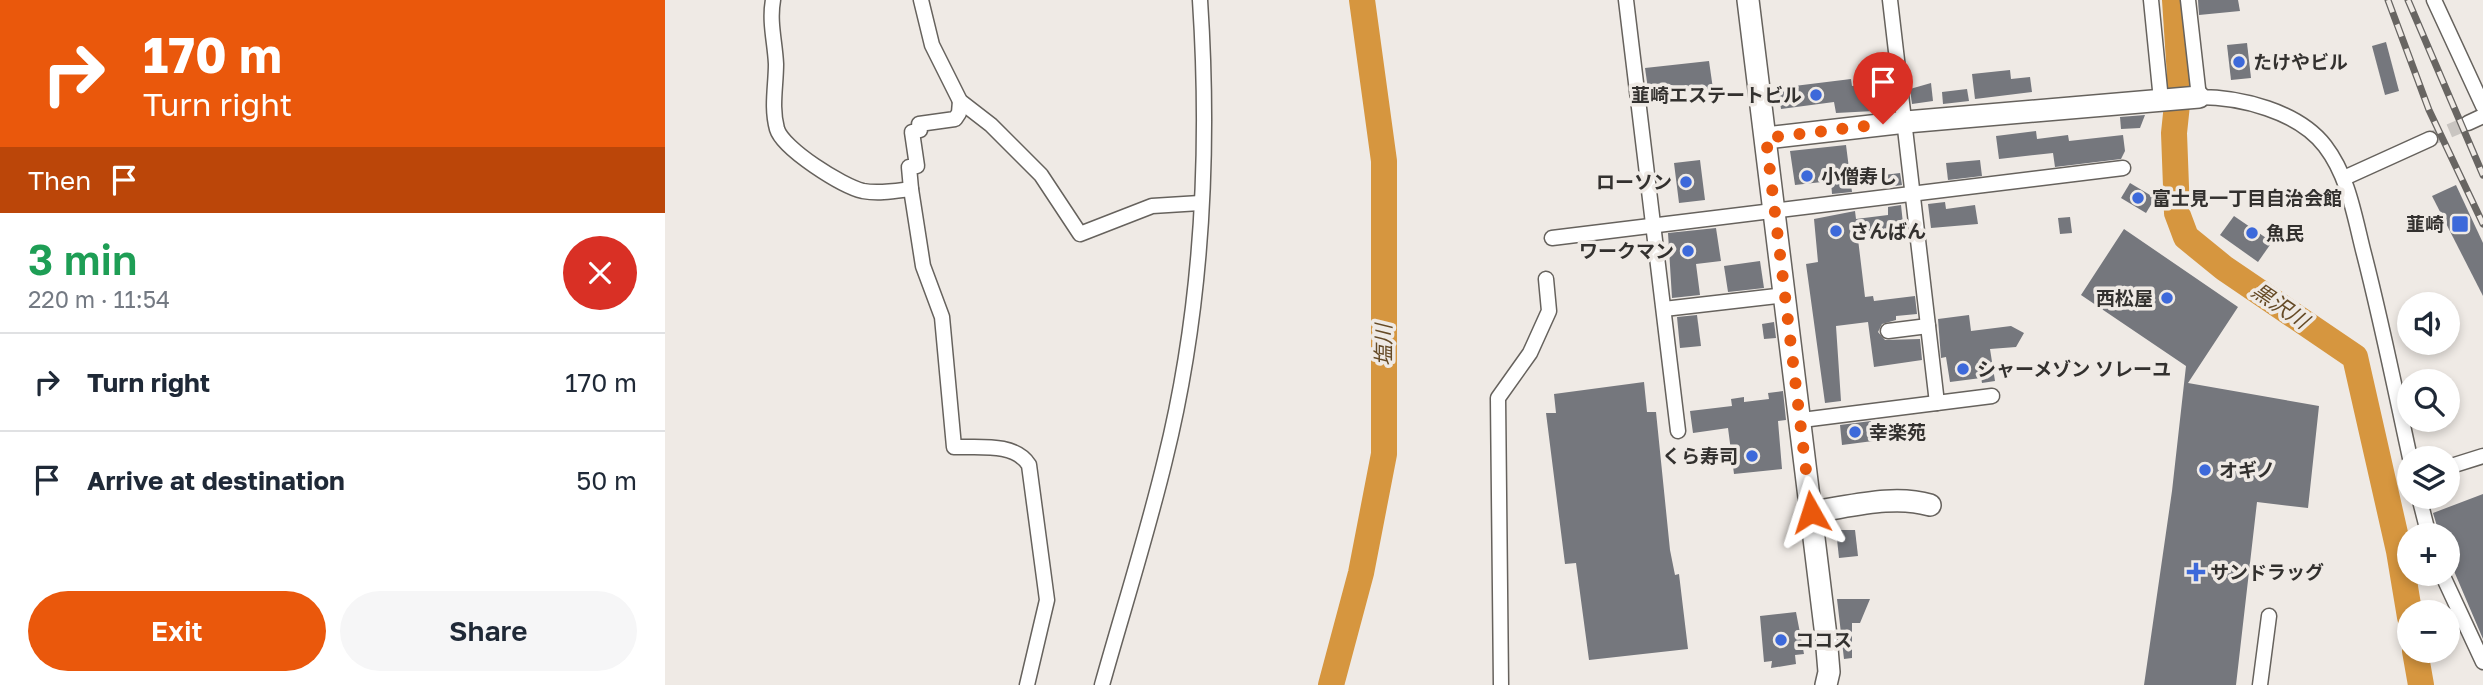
<!DOCTYPE html>
<html lang="en">
<head>
<meta charset="utf-8">
<style>
  :root { --surface:#fff; --page:#f6f6f7; --text:#1f2937; --muted:#747a83; --line:#e0e1e3; --accent:#ea580c }
  body { margin:0; font-family:"Golos Text","Noto Sans JP",sans-serif; background:var(--page); color:var(--text); height:100vh; display:flex; flex-direction:column; font-size:26px; white-space:nowrap }
  * { box-sizing:border-box; margin:0 }
  p { font-size:23px; color:var(--muted) }
  .icon { flex:none; width:38px; height:38px; fill:none; stroke:currentColor; stroke-width:2; stroke-linecap:round; stroke-linejoin:round }
  .map { position:relative; flex:1; overflow:hidden }
  .panel { display:flex; flex-direction:column; background:var(--surface); width:665px }
  .panel>* { flex:none }
  .guide { background:#ea580c; color:#fff; overflow:hidden }
  .controls { position:absolute; left:1732px; top:292px; display:grid; gap:14px }
  .controls a { display:grid; place-items:center; width:63px; height:63px; border-radius:50%; background:var(--surface); box-shadow:0 4px 10px #0003; font-size:35px }
  .pin { position:absolute; display:grid; place-items:center; width:60px; height:60px; color:#fff; margin:-72px -30px; border-radius:50% 50% 50% 0; rotate:-45deg; box-shadow:0 0 7px #0007 }
  .pin .icon { rotate:45deg }
  .me { position:absolute; width:77px; margin:-38px; rotate:354deg; stroke-linejoin:round; filter:drop-shadow(0 0 5px #0008) }
  .turn { display:flex; align-items:center; gap:24px; height:147px; padding:0 28px; font-size:32px }
  .turn .icon { width:91px; height:91px; stroke-width:2.5 }
  .turn b { display:block; font-size:49px; line-height:60px }
  .then { display:flex; align-items:center; height:66px; padding:0 28px; background:#0003; gap:14px; font-size:26px }
  .round { display:grid; place-items:center; flex:none; width:74px; height:74px; border-radius:37px; background:var(--page) }
  .summary { display:flex; align-items:center; justify-content:space-between; height:119px; padding:0 28px }
  h1 { font-size:42px; font-weight:600; line-height:52px; color:#1e9e55 }
  .action { display:flex; gap:14px; margin-top:auto; padding:14px 28px }
  .action a { flex:1; height:80px; border-radius:42px; background:var(--accent); color:#fff; font-size:28px; font-weight:600; line-height:80px; text-align:center }
  .action a+a { background:var(--page); color:var(--text) }
  ul { padding:0; list-style:none }
  li { display:flex; align-items:center; gap:21px; height:98px; padding:0 28px; border-top:2px solid var(--line) }
  li div { flex:1 }
  li b { display:block; font-size:26px }
  li em { font-style:normal }
  main { display:flex; flex:1; min-height:0 }
  .map>svg:first-child { display:block }
  .lines { fill:none; stroke-linecap:round; stroke-linejoin:round }
  .river { stroke:#d6963f; stroke-width:26 }
  .building { fill:#75777d }
  .street-tunnel { stroke:#c9c5c1; stroke-width:14; stroke-dasharray:14 7; stroke-linecap:butt }
  .street-casing { stroke:#66625d; stroke-width:17 }
  .secondary-casing { stroke:#66625d; stroke-width:24 }
  .street { stroke:#fff; stroke-width:14 }
  .secondary { stroke:#fff; stroke-width:21 }
  .rail-casing { stroke:#686562; stroke-width:7 }
  .rail { stroke:#efeae5; stroke-width:4.5; stroke-dasharray:13; stroke-linecap:butt }
  .route { stroke:#ea580c; stroke-width:12; stroke-dasharray:0 21.6 }
  .poi-dot { fill:#3d69da; stroke:#efeae5; stroke-width:2.5 }
  .labels { text-anchor:middle; stroke-width:7; stroke-linejoin:round; paint-order:stroke }
  .poi-label { font-size:19px; font-weight:bold; fill:#33312f; stroke:#efeae5; text-anchor:start }
  .water-label { font-size:21px; font-style:italic; fill:#654a26; stroke:#efeae5 }
</style>
</head>
<body>
<main>
<section class="panel">
<div class="guide">
<div class="turn"><svg class="icon" aria-label="right" viewBox="0 0 24 24"><path d="M7 20v-9h11M14 6l5 5-5 5"/></svg><div><b>170 m</b>Turn right</div></div>
<div class="then">Then<svg class="icon" aria-label="arrive" viewBox="0 0 24 24"><path d="M6 21V4h12l-3 4 3 4H6"/></svg></div>
</div>
<div class="summary"><div><h1>3 min</h1><p>220 m · 11:54</p></div><a class="round" style="background:#d93025;color:#fff"><svg class="icon" aria-label="close" viewBox="0 0 24 24"><path d="M6 6l12 12M18 6L6 18"/></svg></a></div>
<ul>
<li><svg class="icon" aria-label="right" viewBox="0 0 24 24"><path d="M7 20v-9h11M14 6l5 5-5 5"/></svg><div><b>Turn right</b></div><em>170 m</em></li>
<li><svg class="icon" aria-label="arrive" viewBox="0 0 24 24"><path d="M6 21V4h12l-3 4 3 4H6"/></svg><div><b>Arrive at destination</b></div><em>50 m</em></li>
</ul>
<div class="action"><a>Exit</a><a>Share</a></div>
</section>
<div class="map">
<svg width="1818" height="685" viewBox="0 0 1818 685">
  <rect width="100%" height="100%" fill="#efeae5"/>
  <g class="lines">
    <g class="river">
      <path d="M1510 0 1515 76 1509 133 1512 213 1521 237 1559 268 1690 357 1734 551 1745 617"/>
      <path d="M1750 651 1756 685"/>
      <path d="M666 685 696 573 719 454V161L697 0"/>
    </g>
  </g>
  <g class="building">
    <path d="M1533 0H1573L1575 11 1534 15Z"/>
    <path d="M1721 42 1734 91 1720 95 1707 46Z"/>
    <path d="M1582 43 1586 78 1566 80 1562 45Z"/>
    <path d="M1044 61 1048 89 984 96 980 68Z"/>
    <path d="M1345 70 1346 79 1365 77 1367 92 1310 99 1307 74Z"/>
    <path d="M1186 79 1187 86 1217 82 1218 87 1225 86 1228 110 1171 113 1169 102 1116 109 1113 88Z"/>
    <path d="M1266 83 1268 101 1247 104 1245 89Z"/>
    <path d="M1302 89 1304 101 1278 104 1277 92Z"/>
    <path d="M1480 115 1475 128 1456 129 1455 117Z"/>
    <path d="M1371 131 1372 139 1403 135 1404 141 1458 135 1460 151 1456 159 1390 167 1388 153 1334 159 1331 136Z"/>
    <path d="M1181 145 1187 192 1167 194 1166 181 1130 185 1125 151Z"/>
    <path d="M1035 160 1040 200 1014 203 1009 163Z"/>
    <path d="M1315 160 1317 176 1283 180 1281 163Z"/>
    <path d="M1235 173 1237 185 1221 187 1219 175Z"/>
    <path d="M1465 183 1490 198 1481 213 1456 198Z"/>
    <path d="M1791 185 1818 243V296L1767 196Z"/>
    <path d="M1280 202 1281 209 1310 205 1313 224 1266 228 1263 204Z"/>
    <path d="M1236 205 1239 233 1193 239 1200 297 1208 296 1209 301 1250 296 1252 314 1231 316V320L1217 324 1213 332 1220 340 1255 339 1257 360 1209 367 1203 322 1171 326 1176 401 1160 403 1141 264 1153 262 1149 219 1190 211 1191 219 1223 215V207Z"/>
    <path d="M1569 216 1607 242 1593 262 1555 235Z"/>
    <path d="M1405 217 1407 233 1395 234 1393 218Z"/>
    <path d="M1051 228 1056 261 1031 264 1035 295 1007 298 1003 233Z"/>
    <path d="M1459 229 1573 307 1523 383 1654 406 1643 508 1592 502 1571 685H1479L1507 491 1521 366 1416 295Z"/>
    <path d="M1095 261 1099 288 1063 292 1059 266Z"/>
    <path d="M1032 315 1036 346 1015 348 1012 317Z"/>
    <path d="M1304 315 1306 331 1346 326 1359 333 1351 347 1325 349 1330 381 1317 383 1316 378 1285 382 1281 357 1276 358 1273 319Z"/>
    <path d="M1109 322 1111 338 1099 339 1097 324Z"/>
    <path d="M979 382 982 412H991L1005 550 1010 575 1014 574 1023 649 924 660 911 563 900 564 881 413H891L889 394Z"/>
    <path d="M1118 391 1121 420 1113 421 1117 469 1069 474 1063 428 1028 433 1025 411 1067 406 1066 399 1079 397V402L1104 399 1103 393Z"/>
    <path d="M1206 421 1208 441 1177 445 1175 425Z"/>
    <path d="M1818 494V639L1783 557V536H1775L1768 513Z"/>
    <path d="M1171 530H1190L1193 556 1174 558Z"/>
    <path d="M1172 599H1205L1195 623H1187V658L1179 659Z"/>
    <path d="M1131 612 1139 654 1130 655 1131 664 1106 668 1107 661 1099 662 1095 616Z"/>
  </g>
  <g class="lines">
    <path class="street-tunnel" d="M1765 139 1803 123"/>
    <g class="street-casing">
      <g id="street">
        <path d="M108 0C104 22 110 42 111 64 111 86 106 107 112 129 118 149 177 186 198 191 214 194 230 191 246 189L258 266 277 317 289 447C312 448 350 442 364 465L382 600 362 685"/>
        <path d="M256 0 267 45 295 101 326 125 376 175 415 234 487 206 535 203"/>
        <path d="M961 0 1013 431"/>
        <path d="M1225 0 1272 403"/>
        <path d="M1486 0 1496 100"/>
        <path d="M1523 0 1534 97C1575 97 1633 111 1660 146 1683 176 1689 214 1698 250 1716 319 1730 389 1745 458"/>
        <path d="M1769 0 1818 106"/>
        <path d="M1803 123 1818 116"/>
        <path d="M1679 178 1765 139"/>
        <path d="M246 189 244 167 252 166 247 132 255 130 254 124 290 119 294 113 295 101"/>
        <path d="M887 238 1458 168"/>
        <path d="M999 309 1120 295"/>
        <path d="M1223 331 1263 326"/>
        <path d="M1137 420 1327 396"/>
        <path d="M1783 467 1818 456"/>
        <path d="M1754 497 1764 536"/>
        <path d="M1777 574 1818 662"/>
        <path d="M437 685C458 610 482 535 500 460 537 311 545 152 535 0"/>
        <path d="M836 685 833 398 865 353 884 311 881 279"/>
        <path d="M1595 685 1604 616"/>
      </g>
    </g>
    <g class="secondary-casing">
      <g id="secondary">
        <path d="M1083 0 1161 636 1164 672 1161 685"/>
        <path d="M1101 138 1241 122 1534 97"/>
        <path d="M1146 512C1184 507 1228 494 1265 505"/>
      </g>
    </g>
    <use href="#street" class="street"/>
    <use href="#secondary" class="secondary"/>
    <g class="rail-casing">
      <g id="rail">
        <path d="M1723 0 1764 110 1818 224"/>
        <path d="M1743 0 1818 175"/>
      </g>
    </g>
    <use href="#rail" class="rail"/>
  </g>
  <g class="lines">
    <path class="route" d="M1146 512 1101 138 1218 124"/>
  </g>
  <g class="poi-dot">
    <circle cx="1574" cy="62" r="7"/>
    <circle cx="1151" cy="95" r="7"/>
    <circle cx="1142" cy="176" r="7"/>
    <circle cx="1021" cy="182" r="7"/>
    <circle cx="1473" cy="198" r="7"/>
    <rect x="1786" y="215" width="18" height="18" rx="3.5"/>
    <circle cx="1171" cy="231" r="7"/>
    <circle cx="1587" cy="233" r="7"/>
    <circle cx="1023" cy="251" r="7"/>
    <circle cx="1502" cy="298" r="7"/>
    <circle cx="1298" cy="369" r="7"/>
    <circle cx="1190" cy="432" r="7"/>
    <circle cx="1087" cy="456" r="7"/>
    <circle cx="1540" cy="470" r="7"/>
    <path d="M1527.5 561.5h7v7h7v7h-7v7h-7v-7h-7v-7h7z"/>
    <circle cx="1116" cy="640" r="7"/>
  </g>
  <g class="labels">
    <g class="poi-label">
      <text x="1588" y="69">たけやビル</text>
      <text x="1137" y="102" text-anchor="end">韮崎エステートビル</text>
      <text x="1156" y="183">小僧寿し</text>
      <text x="1007" y="189" text-anchor="end">ローソン</text>
      <text x="1487" y="205">富士見一丁目自治会館</text>
      <text x="1779" y="231" text-anchor="end">韮崎</text>
      <text x="1185" y="238">さんばん</text>
      <text x="1601" y="240">魚民</text>
      <text x="1009" y="258" text-anchor="end">ワークマン</text>
      <text x="1488" y="305" text-anchor="end">西松屋</text>
      <text x="1312" y="376">シャーメゾン ソレーユ</text>
      <text x="1204" y="439">幸楽苑</text>
      <text x="1073" y="463" text-anchor="end">くら寿司</text>
      <text x="1554" y="477">オギノ</text>
      <text x="1545" y="579">サンドラッグ</text>
      <text x="1130" y="647">ココス</text>
    </g>
    <g class="water-label">
      <text transform="translate(1615 306) rotate(34)" y="7">黒沢川</text>
      <text transform="translate(719 345) rotate(-90)" y="7">塩川</text>
    </g>
  </g>
</svg>
<div class="controls">
<a><svg class="icon" aria-label="sound" viewBox="0 0 24 24"><path d="M4 9h4l5-4v14l-5-4H4zM17 9q2 3 0 6"/></svg></a>
<a><svg class="icon" aria-label="search" viewBox="0 0 24 24"><circle cx="10" cy="10" r="6"/><path d="M15 15l6 6"/></svg></a>
<a><svg class="icon" aria-label="layers" viewBox="0 0 24 24"><path d="M12 4l9 5-9 5-9-5zM3 14l9 5 9-5"/></svg></a>
<a>+</a>
<a>−</a>
</div>
<div class="pin" style="left:1218px;top:124px;background:#d93025"><svg class="icon" aria-label="arrive" viewBox="0 0 24 24"><path d="M6 21V4h12l-3 4 3 4H6"/></svg></div>
<svg class="me" style="left:1146px;top:512px" viewBox="-20 -20 40 40"><path d="M0-17L14 15 0 8-14 15z" fill="#ea580c" stroke="#fff" stroke-width="4"/></svg>
</div>
</main>
</body>
</html>
